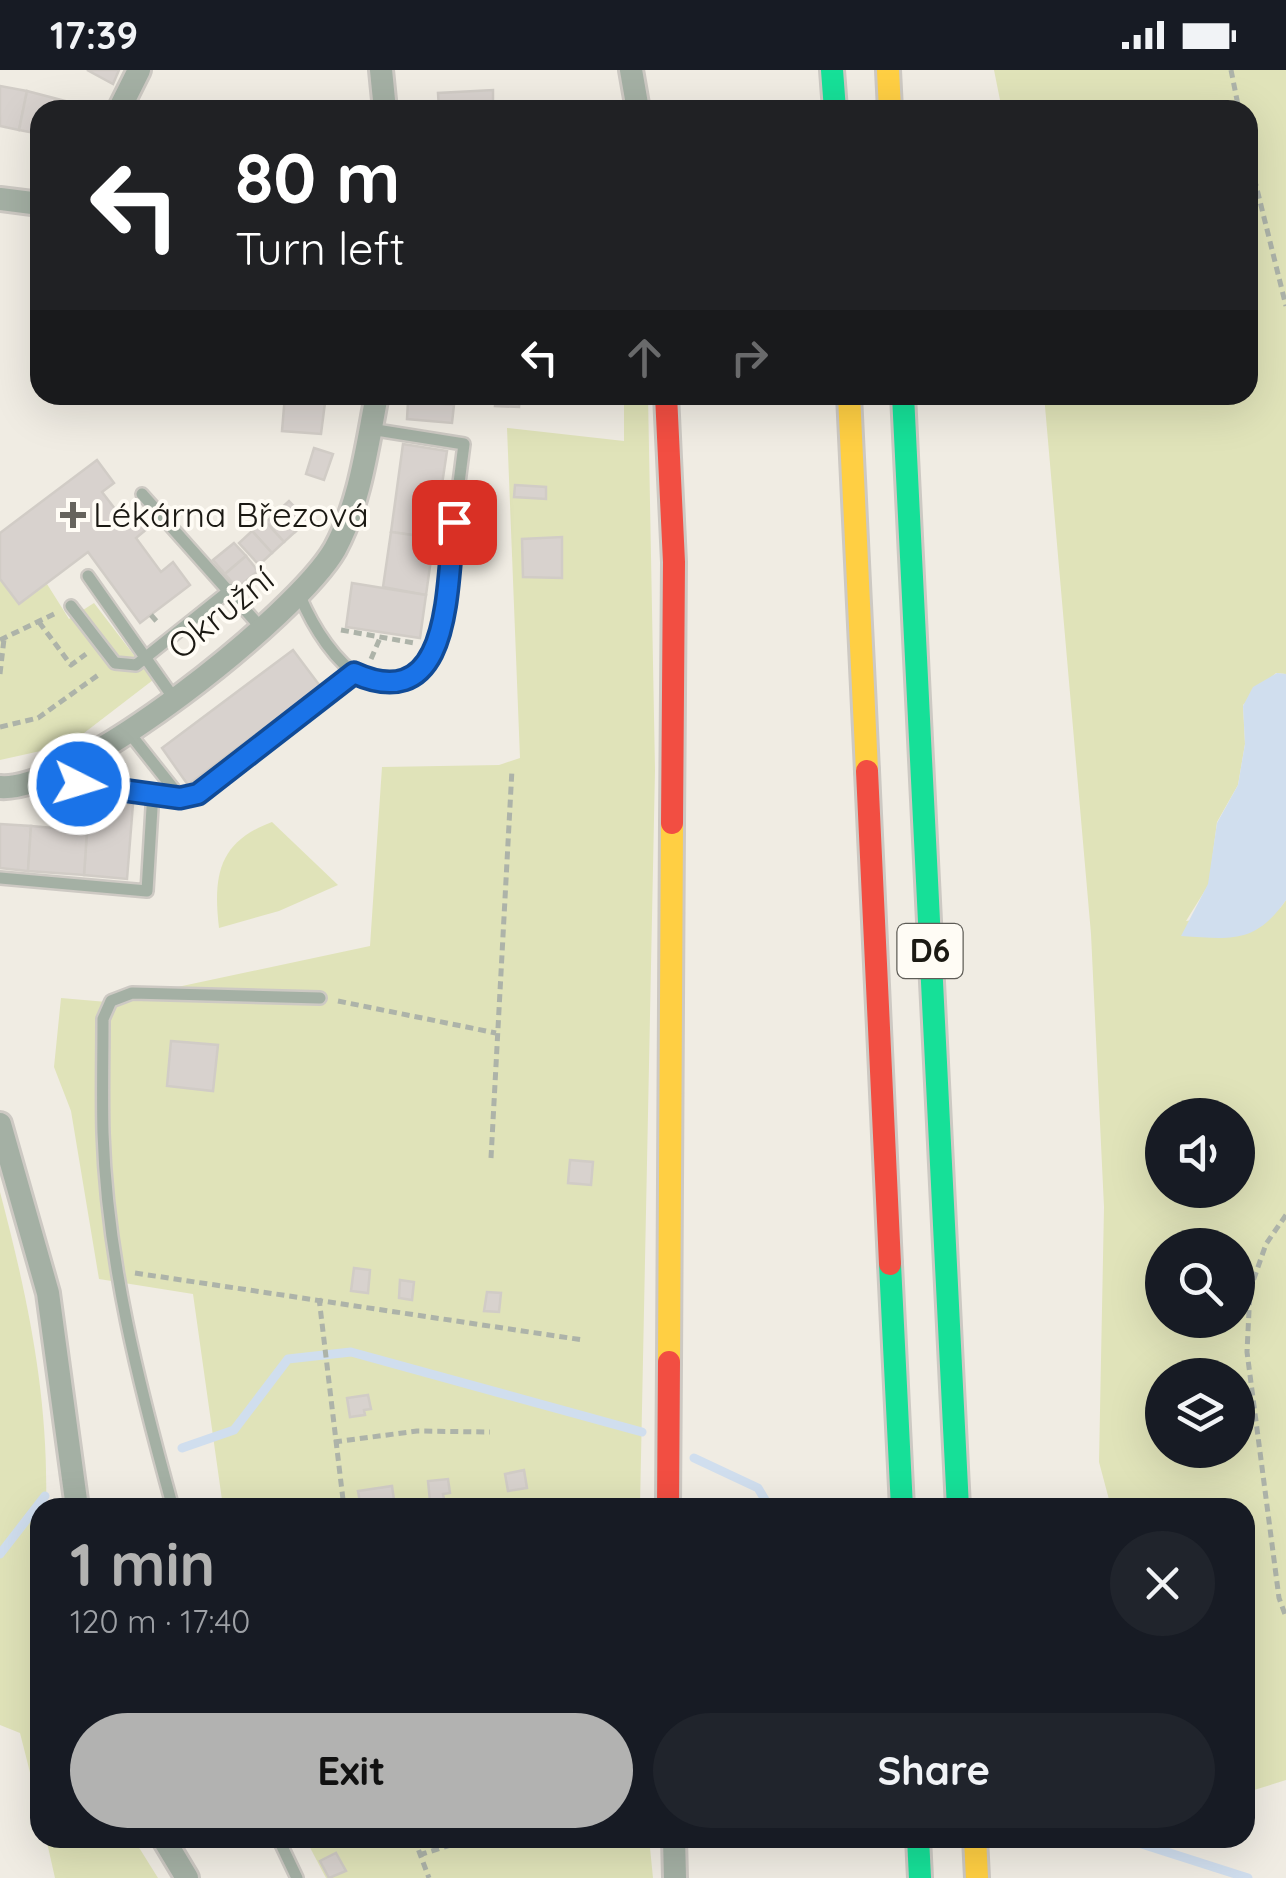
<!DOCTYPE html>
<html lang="en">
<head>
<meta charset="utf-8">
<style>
  :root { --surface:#171b24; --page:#20242c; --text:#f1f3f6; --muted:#9ea1a6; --accent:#b2b2b1 }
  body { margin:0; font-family:Quicksand,sans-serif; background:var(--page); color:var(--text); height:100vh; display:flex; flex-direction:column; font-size:38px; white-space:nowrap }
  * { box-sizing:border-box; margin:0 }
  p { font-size:32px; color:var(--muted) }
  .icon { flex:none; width:55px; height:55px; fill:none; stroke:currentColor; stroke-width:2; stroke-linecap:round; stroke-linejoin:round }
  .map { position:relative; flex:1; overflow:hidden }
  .drawer { position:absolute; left:30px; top:1428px; width:1225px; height:350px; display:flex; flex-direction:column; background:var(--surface); border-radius:30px; box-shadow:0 10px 40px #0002 }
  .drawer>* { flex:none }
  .top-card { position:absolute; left:30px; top:30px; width:1228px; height:305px; border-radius:30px; box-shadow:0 10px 40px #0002; background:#202124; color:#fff; overflow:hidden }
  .buttons { position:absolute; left:1145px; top:1028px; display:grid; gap:20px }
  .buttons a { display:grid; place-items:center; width:110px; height:110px; border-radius:50%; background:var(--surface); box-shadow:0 10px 40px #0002; font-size:50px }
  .pin { position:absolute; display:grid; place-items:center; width:85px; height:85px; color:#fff; margin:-42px; border-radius:20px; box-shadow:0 5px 15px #0006 }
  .me { position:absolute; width:110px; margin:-55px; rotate:95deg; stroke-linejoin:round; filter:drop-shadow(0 0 8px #0008) }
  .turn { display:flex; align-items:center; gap:35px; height:210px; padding:0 40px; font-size:45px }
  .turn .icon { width:130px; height:130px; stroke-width:2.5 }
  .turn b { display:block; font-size:70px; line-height:85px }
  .lanes { display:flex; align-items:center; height:95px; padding:0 40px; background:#0003; justify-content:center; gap:50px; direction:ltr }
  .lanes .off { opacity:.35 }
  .round { display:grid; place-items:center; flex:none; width:105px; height:105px; border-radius:52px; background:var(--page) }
  .headline { display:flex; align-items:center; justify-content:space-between; height:170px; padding:0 40px }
  h1 { font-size:60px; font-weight:700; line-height:75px; color:var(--accent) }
  .action { display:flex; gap:20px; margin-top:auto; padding:20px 40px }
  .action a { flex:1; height:115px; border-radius:60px; background:var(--accent); color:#111; font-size:40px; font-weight:700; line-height:115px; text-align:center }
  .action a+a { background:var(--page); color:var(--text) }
  .status { display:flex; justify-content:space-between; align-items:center; height:70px; padding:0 50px; background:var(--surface); direction:ltr }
  .status svg { height:28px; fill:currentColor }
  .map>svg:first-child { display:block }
  .green { fill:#e0e3b9; fill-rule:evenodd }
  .water { fill:#d0deee }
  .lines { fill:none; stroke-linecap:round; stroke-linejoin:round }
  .stream { stroke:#d0deee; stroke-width:9 }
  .building { fill:#d8d2ce; stroke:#d1ccc6; stroke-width:2.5 }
  .lane-casing { stroke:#cdc9c3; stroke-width:16 }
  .street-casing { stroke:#cdc9c3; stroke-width:28 }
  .fast-casing { stroke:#cdc9c3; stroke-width:28 }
  .slow-casing { stroke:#cdc9c3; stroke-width:28 }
  .jam-casing { stroke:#cdc9c3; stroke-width:28 }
  .path { stroke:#adb3a9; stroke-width:5; stroke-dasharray:8 5; stroke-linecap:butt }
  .lane { stroke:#a4b0a4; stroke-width:11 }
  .street { stroke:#a4b0a4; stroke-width:22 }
  .fast { stroke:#16e098; stroke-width:22 }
  .slow { stroke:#ffcf43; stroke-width:22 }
  .jam { stroke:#f24e42; stroke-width:22 }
  .route-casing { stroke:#114b97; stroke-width:25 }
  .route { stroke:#1a73e8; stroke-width:18 }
  .poi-dot { fill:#66635c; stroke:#fffcf5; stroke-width:4 }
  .labels { text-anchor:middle; stroke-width:8; stroke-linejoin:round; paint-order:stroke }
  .shield { fill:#fffcf5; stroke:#5f5d57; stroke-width:2.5 }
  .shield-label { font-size:32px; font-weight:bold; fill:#1b1913 }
  .poi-label { font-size:35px; fill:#1b1913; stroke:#fffcf5; text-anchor:start }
  .street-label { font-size:35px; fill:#1b1913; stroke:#fffcf5 }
</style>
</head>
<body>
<div class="status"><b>17:39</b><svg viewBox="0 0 49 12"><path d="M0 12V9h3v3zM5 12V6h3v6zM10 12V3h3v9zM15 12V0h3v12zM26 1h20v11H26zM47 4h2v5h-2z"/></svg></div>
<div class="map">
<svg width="1286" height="1808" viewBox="0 0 1286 1808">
  <rect width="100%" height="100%" fill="#f0ece3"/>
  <g class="green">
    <path d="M994 0H1286V604L1276 603 1243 635 1245 674 1238 715 1217 752 1209 814 1186 851 1280 838 1286 830V1710L1251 1721 1245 1717V1438L1111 1437 1099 1392 1104 1137 1091 864 1044 325H1248V40H1002ZM1162 1045H1238V1120H1162ZM1162 1175H1238V1250H1162ZM1162 1305H1238V1380H1162Z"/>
    <path d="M624 325H648L655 700 640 1437H223L193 1224 99 1209 71 1041 54 997 61 928 107 932 370 876 382 697 499 695 520 688 507 358 624 371Z"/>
    <path d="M0 509 19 534 47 514 69 549 94 533 153 610 84 663 54 678 0 690Z"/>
    <path d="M272 752 338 815 279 841 219 858C213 806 218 772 272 752Z"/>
    <path d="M0 1122C28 1228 49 1328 46 1437L40 1438V1742L20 1663 0 1655Z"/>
    <path d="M46 1768H133L158 1808H55Z"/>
    <path d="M305 1768H649L653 1808H326Z"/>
  </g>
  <path class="water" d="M1277 603 1286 604V830C1255 875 1230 869 1181 866L1208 814 1217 753 1238 715 1245 674 1243 636 1253 617Z"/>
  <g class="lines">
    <g class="stream">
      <path d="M182 1378 234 1360 288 1289 351 1282 642 1362"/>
      <path d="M694 1388 758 1418 770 1438"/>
      <path d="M0 1484 45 1426"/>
      <path d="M1123 1768 1248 1808"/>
    </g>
  </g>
  <g class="building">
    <path d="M87 0H119L113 14Z"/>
    <path d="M0 16 27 21 19 60 0 56Z"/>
    <path d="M493 20V40H439L438 23Z"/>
    <path d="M27 21 65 31 63 40H40V64L19 60Z"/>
    <path d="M285 325H326L321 364 282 361Z"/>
    <path d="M496 325H520L519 337 495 336Z"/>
    <path d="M408 331 454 335 452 353 407 349Z"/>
    <path d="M403 374 447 381 434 468 391 462Z"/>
    <path d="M314 378 333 384 324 410 306 404Z"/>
    <path d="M97 390 114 413 102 422 122 448 133 438 148 458 136 468 161 502 173 492 190 515 140 553 88 482 19 534 0 509V463Z"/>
    <path d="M515 415 546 417V429L514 427Z"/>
    <path d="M289 431 308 451 295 462 277 442Z"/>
    <path d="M277 442 295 462 284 472 266 452Z"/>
    <path d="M264 450 284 472 272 483 252 461Z"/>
    <path d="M252 461 272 483 259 495 239 473Z"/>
    <path d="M391 462 434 468 426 525 383 517Z"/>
    <path d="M562 467V508L523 507 522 469Z"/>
    <path d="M234 473 246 486 225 504 213 490Z"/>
    <path d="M246 486 258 501 237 518 225 504Z"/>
    <path d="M352 513 426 525 420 568 346 557Z"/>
    <path d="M293 580 320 616 188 715 162 678Z"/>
    <path d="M89 730 133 734 127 809 84 805Z"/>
    <path d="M0 754 31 756 28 801 0 798Z"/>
    <path d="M31 756 87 761 84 805 28 801Z"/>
    <path d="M171 971 218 975 213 1021 167 1016Z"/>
    <path d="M570 1090 593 1092 591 1115 568 1113Z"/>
    <path d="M354 1198 370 1200 368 1223 351 1221Z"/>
    <path d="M400 1210 414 1212 412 1230 399 1228Z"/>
    <path d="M487 1222 501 1223 499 1242 484 1241Z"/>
    <path d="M368 1325 371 1339 364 1340 365 1345 350 1347 347 1328Z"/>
    <path d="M524 1400 527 1418 508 1421 505 1404Z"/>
    <path d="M448 1409 450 1423 443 1424 444 1429 430 1431 428 1411Z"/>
    <path d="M392 1416 395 1437 361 1438 358 1421Z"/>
    <path d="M336 1783 346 1801 329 1808 320 1791Z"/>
  </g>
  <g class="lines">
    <g class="lane-casing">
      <g id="lane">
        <path d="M142 424 263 560"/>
        <path d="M88 506 173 627"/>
        <path d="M300 526C327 591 392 666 439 569L464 374 370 359"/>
        <path d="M71 536 115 593 136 595 230 520"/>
        <path d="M127 660 180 727"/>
        <path d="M47 711 181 728 197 724 354 603"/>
        <path d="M0 808 147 821 153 721"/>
        <path d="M173 1438C139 1315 107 1191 103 1063 102 1025 103 987 103 949L111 931 132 923 320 928"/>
        <path d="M278 1768 297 1808"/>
      </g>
    </g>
    <g class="street-casing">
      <g id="street">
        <path d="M381 0 385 40"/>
        <path d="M631 0 638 40"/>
        <path d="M119 40 139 0"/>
        <path d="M0 129 40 134"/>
        <path d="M0 717C74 723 298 544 335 479 360 433 367 376 377 325"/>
        <path d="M0 1054 48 1223 77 1438"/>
        <path d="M163 1768 187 1808"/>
        <path d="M674 1768 675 1808"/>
      </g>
    </g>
    <g class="fast-casing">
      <g id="fast">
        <path d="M832 0 835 40"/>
        <path d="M903 325 958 1438"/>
        <path d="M890 1194 902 1438"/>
        <path d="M918 1768 920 1808"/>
      </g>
    </g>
    <g class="slow-casing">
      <g id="slow">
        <path d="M888 0 890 40"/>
        <path d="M849 325 867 701"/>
        <path d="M669 1292 672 753"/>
        <path d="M975 1768 977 1808"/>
      </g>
    </g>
    <g class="jam-casing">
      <g id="jam">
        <path d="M666 325 674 492 672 753"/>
        <path d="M867 701 890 1194"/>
        <path d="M668 1438 669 1292"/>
      </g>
    </g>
    <g class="path">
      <path d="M1231 0 1239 40"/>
      <path d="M1248 83 1286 236"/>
      <path d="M151 545 159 554"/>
      <path d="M39 552 71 595 86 584"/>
      <path d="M341 560 414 573"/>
      <path d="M0 570 56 543"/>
      <path d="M371 589 380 568"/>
      <path d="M0 604 4 569"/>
      <path d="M0 657 38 648 101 603"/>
      <path d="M338 931 496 963"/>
      <path d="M491 1088 512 699"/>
      <path d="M1286 1145 1266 1174 1250 1220 1247 1282 1279 1528 1286 1547"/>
      <path d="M135 1203 583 1270"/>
      <path d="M319 1228 344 1438"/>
      <path d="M334 1372 417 1361 490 1362"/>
      <path d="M414 1768 429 1808"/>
      <path d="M419 1785 473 1768"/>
    </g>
    <use href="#lane" class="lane"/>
    <use href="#street" class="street"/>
    <use href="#fast" class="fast"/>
    <use href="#slow" class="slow"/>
    <use href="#jam" class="jam"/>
  </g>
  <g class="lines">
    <g class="route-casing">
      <path id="route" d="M79 714 180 728 198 724 354 603C453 648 446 515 454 452"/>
    </g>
    <use href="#route" class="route"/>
  </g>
  <path class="poi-dot" d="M68 430h10v10h10v10h-10v10h-10v-10h-10v-10h10z"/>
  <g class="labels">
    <rect class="shield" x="897.5" y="854" width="65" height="54" rx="8"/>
    <g class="shield-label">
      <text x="930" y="892">D6</text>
    </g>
    <g class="poi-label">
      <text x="93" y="457">Lékárna Březová</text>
    </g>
    <g class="street-label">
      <text transform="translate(221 543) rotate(-39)" y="12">Okružní</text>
    </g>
  </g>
</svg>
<div class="buttons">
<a><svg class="icon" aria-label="sound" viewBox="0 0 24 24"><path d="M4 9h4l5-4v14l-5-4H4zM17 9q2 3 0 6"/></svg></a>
<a><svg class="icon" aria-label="search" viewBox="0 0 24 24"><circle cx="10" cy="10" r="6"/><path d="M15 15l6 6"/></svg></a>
<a><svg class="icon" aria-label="layers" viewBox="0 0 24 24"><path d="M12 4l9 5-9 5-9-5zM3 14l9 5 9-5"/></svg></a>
</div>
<div class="pin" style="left:454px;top:452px;background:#d93025"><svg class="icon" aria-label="arrive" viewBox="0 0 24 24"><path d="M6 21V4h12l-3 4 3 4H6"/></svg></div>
<svg class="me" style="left:79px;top:714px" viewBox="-20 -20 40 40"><circle r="17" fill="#1a73e8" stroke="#fff" stroke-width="3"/><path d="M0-11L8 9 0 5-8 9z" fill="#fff"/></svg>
<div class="top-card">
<div class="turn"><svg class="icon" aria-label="left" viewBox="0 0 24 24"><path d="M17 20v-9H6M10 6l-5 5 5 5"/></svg><div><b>80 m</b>Turn left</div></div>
<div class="lanes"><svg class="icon" aria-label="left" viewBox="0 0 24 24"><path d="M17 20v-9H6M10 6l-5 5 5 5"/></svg><svg class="icon off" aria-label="ahead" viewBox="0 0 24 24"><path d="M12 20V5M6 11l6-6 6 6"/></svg><svg class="icon off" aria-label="right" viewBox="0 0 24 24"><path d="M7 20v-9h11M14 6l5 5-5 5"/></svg></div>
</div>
<section class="drawer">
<div class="headline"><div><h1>1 min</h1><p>120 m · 17:40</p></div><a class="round"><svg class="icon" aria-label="close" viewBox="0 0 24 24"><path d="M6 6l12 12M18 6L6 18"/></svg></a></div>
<div class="action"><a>Exit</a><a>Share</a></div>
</section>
</div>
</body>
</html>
